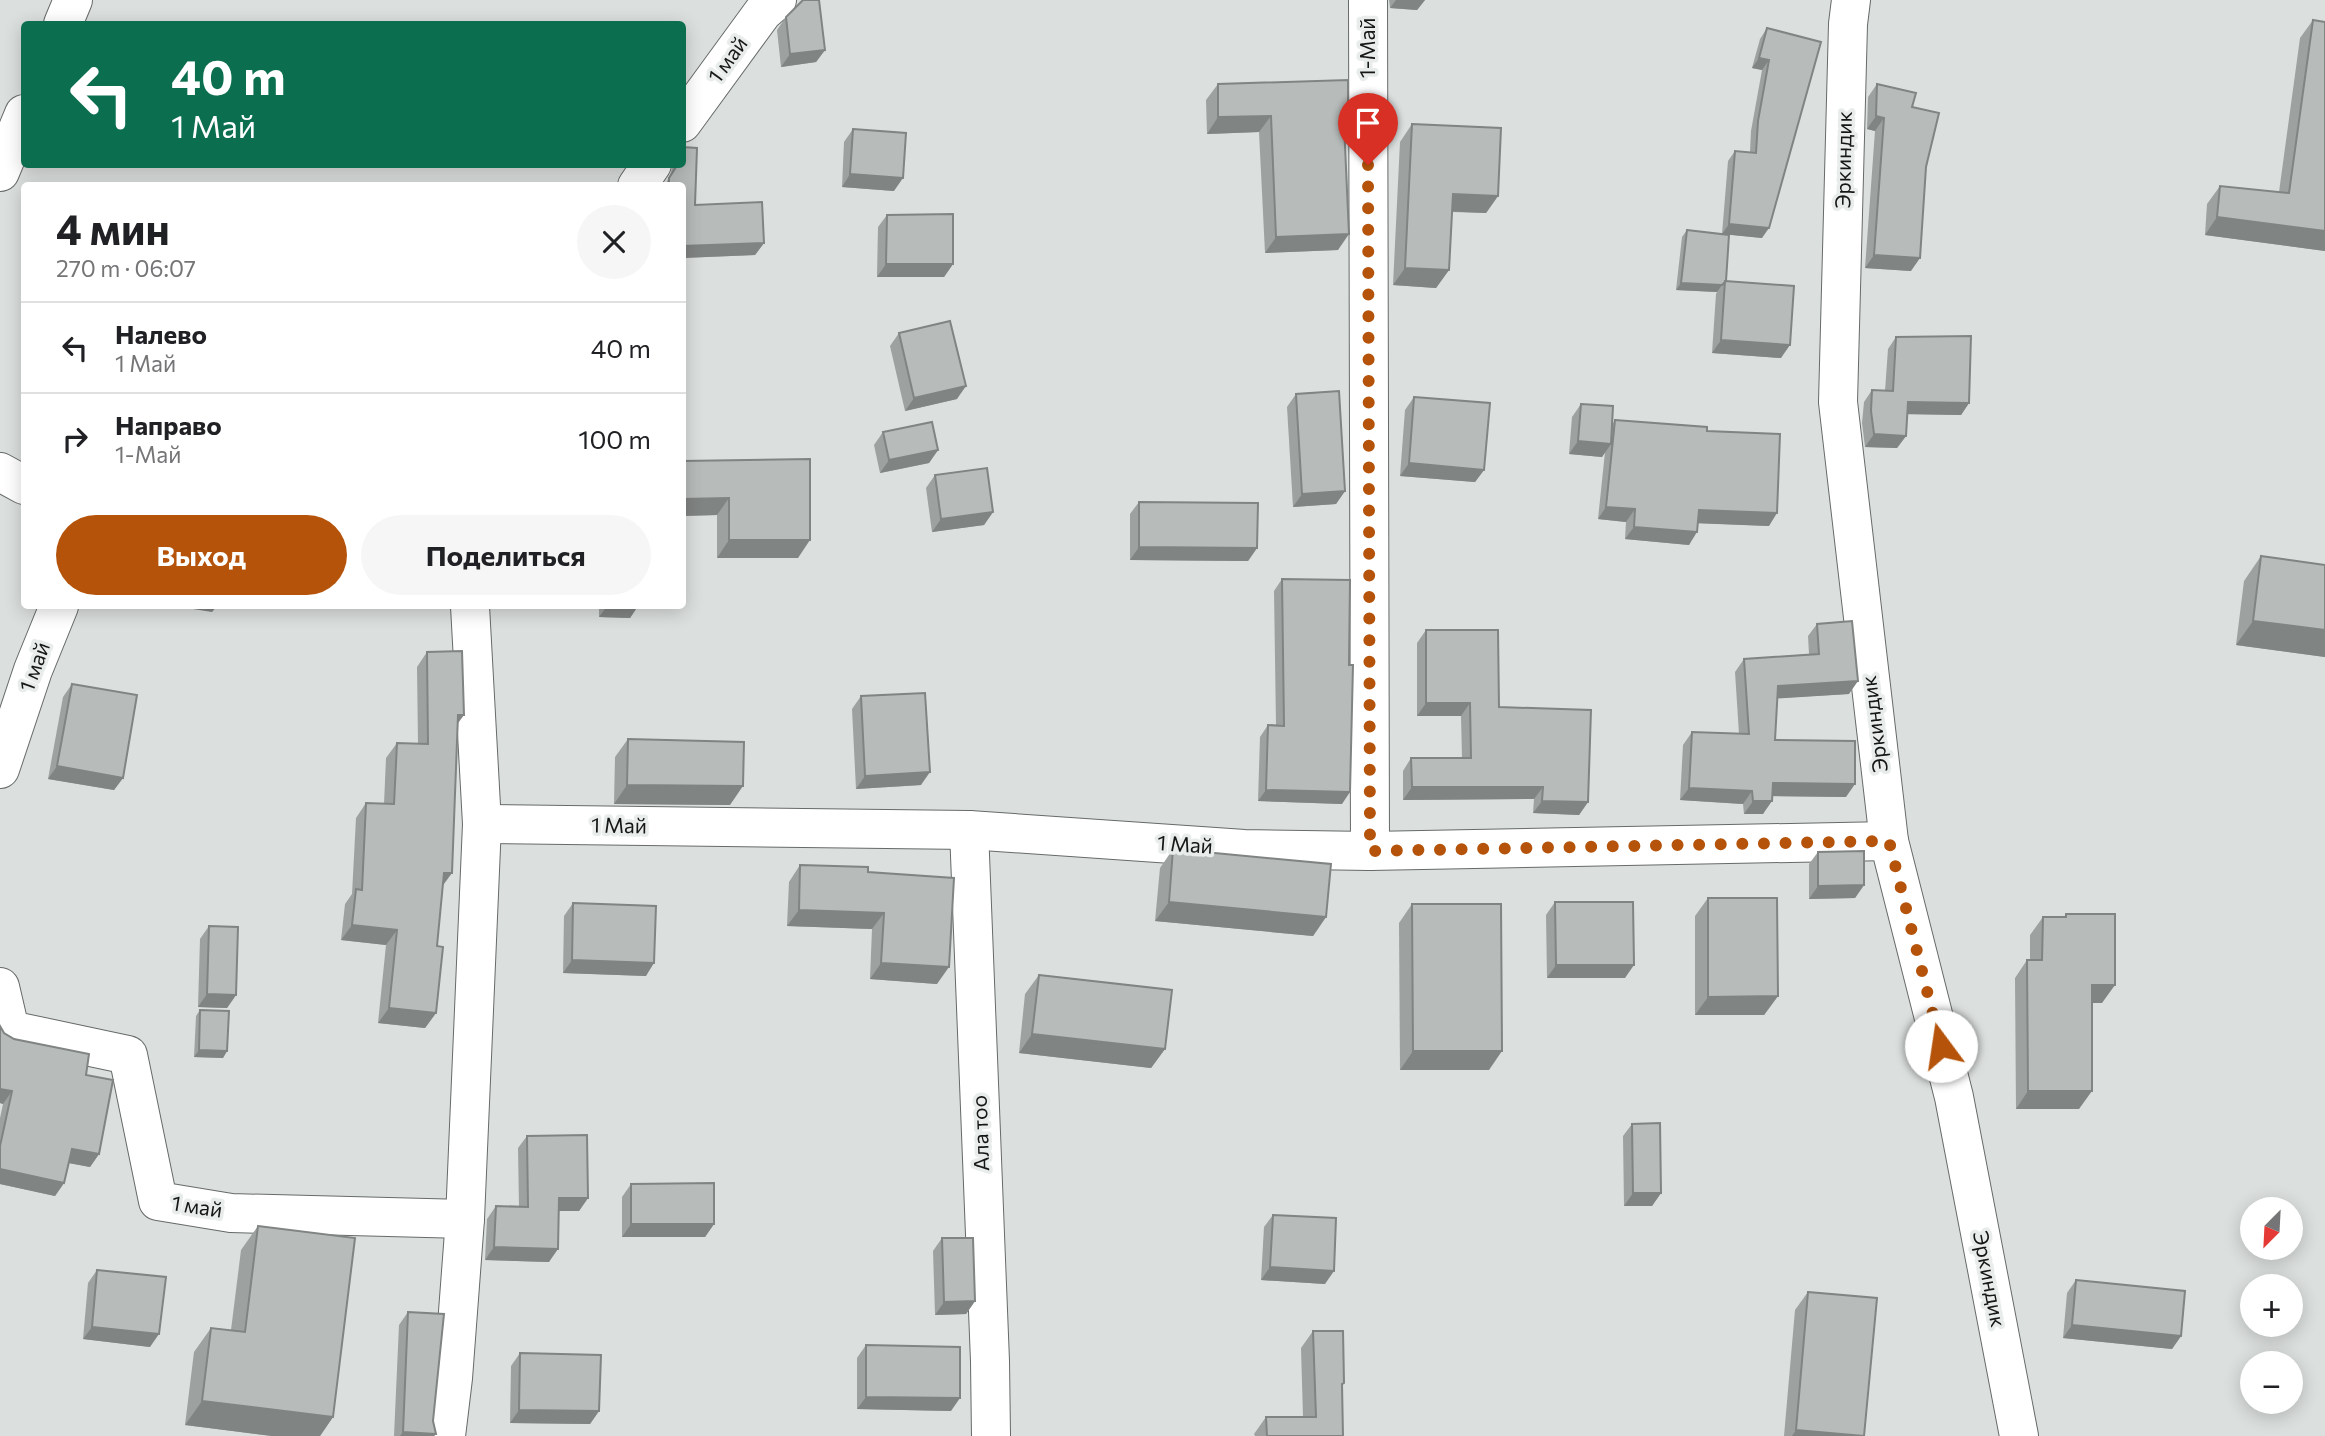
<!DOCTYPE html>
<html lang="ru">
<head>
<meta charset="utf-8">
<style>
  :root { --surface:#fff; --page:#f6f6f6; --text:#202124; --muted:#757577; --line:#e0e0e0; --accent:#b45309 }
  body { margin:0; font-family:Commissioner,sans-serif; background:var(--page); color:var(--text); height:100vh; display:flex; flex-direction:column; font-size:26px; white-space:nowrap }
  * { box-sizing:border-box; margin:0 }
  p { font-size:23px; color:var(--muted) }
  .icon { flex:none; width:38px; height:38px; fill:none; stroke:currentColor; stroke-width:2; stroke-linecap:round; stroke-linejoin:round }
  .map { position:relative; flex:1; overflow:hidden }
  .details { position:absolute; left:21px; top:182px; width:665px; height:427px; display:flex; flex-direction:column; background:var(--surface); border-radius:7px; box-shadow:0 4px 18px #0003 }
  .details>* { flex:none }
  .guide { position:absolute; left:21px; top:21px; width:665px; height:147px; border-radius:7px; box-shadow:0 4px 18px #0003; background:#0b6e4f; color:#fff; overflow:hidden }
  .needle { width:46px; rotate:204deg }
  .tools { position:absolute; left:2240px; top:1197px; display:grid; gap:14px }
  .tools a { display:grid; place-items:center; width:63px; height:63px; border-radius:50%; background:var(--surface); box-shadow:0 4px 18px #0003; font-size:35px }
  .pin { position:absolute; display:grid; place-items:center; width:60px; height:60px; color:#fff; margin:-72px -30px; border-radius:50% 50% 50% 0; rotate:-45deg; box-shadow:0 0 7px #0007 }
  .pin .icon { rotate:45deg }
  .me { position:absolute; width:77px; margin:-38px; rotate:346deg; stroke-linejoin:round; filter:drop-shadow(0 0 5px #0008) }
  .turn { display:flex; align-items:center; gap:24px; height:147px; padding:0 35px; font-size:32px }
  .turn .icon { width:91px; height:91px; stroke-width:2.5 }
  .turn b { display:block; font-size:49px; line-height:60px }
  .round { display:grid; place-items:center; flex:none; width:74px; height:74px; border-radius:37px; background:var(--page) }
  .head { display:flex; align-items:center; justify-content:space-between; height:119px; padding:0 35px }
  h1 { font-size:42px; font-weight:700; line-height:52px }
  .action { display:flex; gap:14px; margin-top:auto; padding:14px 35px }
  .action a { flex:1; height:80px; border-radius:42px; background:var(--accent); color:#fff; font-size:28px; font-weight:700; line-height:80px; text-align:center }
  .action a+a { background:var(--page); color:var(--text) }
  ul { padding:0; list-style:none }
  li { display:flex; align-items:center; gap:21px; height:91px; padding:0 35px; border-top:2px solid var(--line) }
  li div { flex:1 }
  li b { display:block; font-size:26px }
  li em { font-style:normal }
  .map>svg:first-child { display:block }
  .lines { fill:none; stroke-linecap:round; stroke-linejoin:round }
  .minor-casing { stroke:#666a68; stroke-width:40 }
  .minor { stroke:#fff; stroke-width:38 }
  .wall { fill:#9da2a0 }
  .shaded-wall { fill:#808482 }
  .building { fill:#b7bcba; stroke:#808482; stroke-width:2 }
  .route { stroke:#b45309; stroke-width:12; stroke-dasharray:0 21.6 }
  .labels { text-anchor:middle; stroke-width:7; stroke-linejoin:round; paint-order:stroke }
  .street-label { font-size:21px; fill:#151616; stroke:#e8edeb }
</style>
</head>
<body>
<div class="map">
<svg width="2325" height="1436" viewBox="0 0 2325 1436">
  <rect width="100%" height="100%" fill="#dbdfde"/>
  <g class="lines">
    <g class="minor-casing">
      <g id="minor">
        <path d="M1368 0 1370 851"/>
        <path d="M1851 0 1848 24 1838 402 1889 841 1954 1097 2019 1436"/>
        <path d="M63 24 73 0"/>
        <path d="M682 123 763 12 777 0"/>
        <path d="M0 172 24 114"/>
        <path d="M637 186 652 164"/>
        <path d="M0 472 24 485"/>
        <path d="M0 769 33 670 59 606"/>
        <path d="M482 824 969 830 1244 849 1370 851 1889 841"/>
        <path d="M969 830 990 1361 991 1436"/>
        <path d="M0 987 10 1030 128 1055 158 1201 231 1213 465 1219"/>
        <path d="M446 1436 453 1378 465 1219 482 824 470 606"/>
      </g>
    </g>
    <use href="#minor" class="minor"/>
  </g>
  <g class="wall">
    <path d="M1389 0H1425L1417 10 1390 8Z"/>
    <path d="M786 17 825 50 816 62 781 67 777 30Z"/>
    <path d="M2313 20 2325 22V251L2205 235 2207 204 2220 186 2279 192 2300 38Z"/>
    <path d="M1767 28 1821 42 1762 238 1722 234 1728 161 1735 151 1750 152 1751 131 1762 70 1752 68 1760 39Z"/>
    <path d="M1218 84 1344 130 1338 250 1265 253 1259 132 1207 134 1206 100Z"/>
    <path d="M1877 84 1912 107 1911 271 1865 268 1875 131 1867 129 1868 97Z"/>
    <path d="M1412 124 1498 196 1486 213 1452 212 1449 270 1436 288 1393 285 1400 142Z"/>
    <path d="M853 129 894 191 842 187 844 142Z"/>
    <path d="M673 164H682L695 205 764 243 755 255 682 258V186H664L670 176Z"/>
    <path d="M887 215 953 264 944 277H877L878 227Z"/>
    <path d="M1687 230 1726 281 1781 358 1712 353 1716 294 1717 292 1676 290 1682 237Z"/>
    <path d="M899 333 957 399 905 411 890 346Z"/>
    <path d="M1896 337 1969 403 1961 415 1907 414 1906 436 1897 448 1865 447 1862 423 1864 402 1872 390 1885 391 1888 349Z"/>
    <path d="M1296 394 1345 491 1336 504 1293 507 1287 407Z"/>
    <path d="M1414 397 1484 470 1475 482 1400 476 1405 410Z"/>
    <path d="M1581 404 1612 425 1615 420 1707 431 1769 526 1698 523 1689 545 1625 539 1626 522 1598 519 1605 452 1602 457 1569 454 1572 417Z"/>
    <path d="M883 432 938 450 929 463 880 473 874 445Z"/>
    <path d="M810 459 798 558H717V515L682 516V461Z"/>
    <path d="M935 475 993 512 984 525 932 532 926 488Z"/>
    <path d="M1139 502 1257 548 1248 561 1130 560V514Z"/>
    <path d="M2261 556 2325 565V657L2236 645 2244 581Z"/>
    <path d="M1282 579 1342 804 1258 801 1260 737 1268 725 1276 726 1274 591Z"/>
    <path d="M599 606H638L630 618 599 617Z"/>
    <path d="M1817 624 1849 694 1777 698 1775 740 1846 797 1772 796 1763 814H1744L1743 804 1680 800 1683 745 1692 732 1739 734 1735 672 1744 659 1809 654 1808 636Z"/>
    <path d="M1426 630 1588 802 1579 815 1533 813 1534 799 1403 800V771L1411 758H1462L1461 716H1417V643Z"/>
    <path d="M427 652 458 724 437 946 436 1013 425 1028 378 1023 386 945 341 940 345 904 352 894 356 818 366 803 384 804 386 758 397 743 418 744 417 667Z"/>
    <path d="M72 684 123 778 114 790 48 779 63 697Z"/>
    <path d="M861 696 921 785 856 789 852 709Z"/>
    <path d="M628 739 730 805 614 804 615 757Z"/>
    <path d="M1173 849 1326 917 1313 936 1155 921 1160 868Z"/>
    <path d="M1818 852 1864 885 1855 898 1809 899V864Z"/>
    <path d="M800 865 868 872 937 984 870 979 872 929 787 926 789 882Z"/>
    <path d="M1708 898 1778 996 1764 1015H1695V916Z"/>
    <path d="M1555 902 1625 978H1547L1546 915Z"/>
    <path d="M573 903 646 976 563 973 564 916Z"/>
    <path d="M1412 904 1489 1070H1400L1399 923Z"/>
    <path d="M2066 914 2102 1003H2092L2079 1109H2016L2015 978 2027 960H2030V935L2043 917H2064Z"/>
    <path d="M209 926 236 995 227 1008 198 1007 200 939Z"/>
    <path d="M1039 975 1165 1049 1151 1068 1019 1053 1025 994Z"/>
    <path d="M200 1010 227 1051 223 1058 194 1057 196 1016Z"/>
    <path d="M0 1026 4 1033 86 1075 99 1154 90 1167 69 1163 64 1183 55 1196 0 1184V1118L3 1104 0 1103Z"/>
    <path d="M1632 1124 1661 1193 1652 1206H1624L1623 1136Z"/>
    <path d="M527 1136 588 1198 579 1211H559L549 1262 485 1260 487 1219 496 1206 519 1207 518 1148Z"/>
    <path d="M631 1184 714 1224 705 1237H622V1197Z"/>
    <path d="M1273 1215 1325 1284 1261 1280 1264 1227Z"/>
    <path d="M258 1226 333 1417 320 1436H272L185 1425 194 1352 211 1328 231 1330 241 1250Z"/>
    <path d="M942 1238 975 1301 966 1314 935 1315 933 1251Z"/>
    <path d="M97 1270 150 1347 83 1339 88 1283Z"/>
    <path d="M2076 1280 2181 1336 2172 1349 2063 1338 2067 1293Z"/>
    <path d="M1808 1292 1860 1436H1784L1795 1310Z"/>
    <path d="M408 1312 436 1434 434 1436H394L399 1325Z"/>
    <path d="M1313 1331 1342 1386 1343 1436H1255L1254 1434 1266 1417H1303L1301 1348Z"/>
    <path d="M866 1345 951 1411 857 1409V1358Z"/>
    <path d="M520 1353 599 1411 590 1424 510 1423 511 1366Z"/>
  </g>
  <g class="shaded-wall">
    <path d="M1396 0H1425L1417 10 1390 8Z"/>
    <path d="M825 50 816 62 781 67 790 54Z"/>
    <path d="M1759 58 1769 60 1762 70 1752 68Z"/>
    <path d="M1271 116 1259 132 1207 134 1218 117Z"/>
    <path d="M1876 116 1884 118 1875 131 1867 129Z"/>
    <path d="M850 174 903 178 894 191 842 187Z"/>
    <path d="M1453 194 1498 196 1486 213 1440 211Z"/>
    <path d="M2217 217 2325 231V251L2205 235Z"/>
    <path d="M1729 224 1769 228 1762 238 1722 234Z"/>
    <path d="M1349 234 1338 250 1265 253 1276 237Z"/>
    <path d="M764 243 755 255 682 258V246Z"/>
    <path d="M1874 255 1920 258 1911 271 1865 268Z"/>
    <path d="M886 264H953L944 277H877Z"/>
    <path d="M1405 268 1449 270 1436 288 1393 285Z"/>
    <path d="M1681 283 1722 285 1717 292 1676 290Z"/>
    <path d="M1721 340 1790 345 1781 358 1712 353Z"/>
    <path d="M966 386 957 399 905 411 914 398Z"/>
    <path d="M1908 402 1969 403 1961 415 1899 414Z"/>
    <path d="M1874 434 1906 436 1897 448 1865 447Z"/>
    <path d="M1578 441 1611 444 1602 457 1569 454Z"/>
    <path d="M938 450 929 463 880 473 889 460Z"/>
    <path d="M1409 463 1484 470 1475 482 1400 476Z"/>
    <path d="M1345 491 1336 504 1293 507 1302 494Z"/>
    <path d="M729 498 717 515 682 516V499Z"/>
    <path d="M1606 507 1635 509 1626 522 1598 519Z"/>
    <path d="M1699 510 1777 513 1769 526 1691 523Z"/>
    <path d="M993 512 984 525 932 532 941 519Z"/>
    <path d="M1634 527 1697 532 1689 545 1625 539Z"/>
    <path d="M729 540H810L798 558H717Z"/>
    <path d="M1139 547 1257 548 1248 561 1130 560Z"/>
    <path d="M174 606H217L212 612Z"/>
    <path d="M607 606H638L630 618 599 617Z"/>
    <path d="M2253 621 2325 630V657L2236 645Z"/>
    <path d="M1858 681 1849 694 1769 699 1778 686Z"/>
    <path d="M1426 703H1470L1461 716H1417Z"/>
    <path d="M458 715H464L453 730Z"/>
    <path d="M57 766 123 778 114 790 48 779Z"/>
    <path d="M930 772 921 785 856 789 865 776Z"/>
    <path d="M1773 783 1855 784 1846 797 1764 796Z"/>
    <path d="M627 785 743 786 730 805 614 804Z"/>
    <path d="M1412 787H1543L1534 799 1403 800Z"/>
    <path d="M1689 788 1752 791 1743 804 1680 800Z"/>
    <path d="M1266 790 1350 792 1342 804 1258 801Z"/>
    <path d="M1542 801 1588 802 1579 815 1533 813Z"/>
    <path d="M1753 801H1772L1763 814H1744Z"/>
    <path d="M444 873H452L441 888Z"/>
    <path d="M1864 885 1855 898 1809 899 1818 886Z"/>
    <path d="M1169 902 1326 917 1313 936 1155 921Z"/>
    <path d="M799 910 884 913 872 929 787 926Z"/>
    <path d="M352 925 397 930 386 945 341 940Z"/>
    <path d="M572 960 654 963 646 976 563 973Z"/>
    <path d="M881 963 949 967 937 984 870 979Z"/>
    <path d="M1556 965H1634L1625 978H1547Z"/>
    <path d="M2092 985H2115L2102 1003H2079Z"/>
    <path d="M207 994 236 995 227 1008 198 1007Z"/>
    <path d="M1778 996 1764 1015H1695L1708 997Z"/>
    <path d="M389 1008 436 1013 425 1028 378 1023Z"/>
    <path d="M1032 1034 1165 1049 1151 1068 1019 1053Z"/>
    <path d="M199 1050 227 1051 223 1058 194 1057Z"/>
    <path d="M1413 1051H1502L1489 1070H1400Z"/>
    <path d="M0 1089 12 1091 3 1104 0 1103Z"/>
    <path d="M2028 1091H2092L2079 1109H2016Z"/>
    <path d="M72 1149 99 1154 90 1167 63 1162Z"/>
    <path d="M0 1169 64 1183 55 1196 0 1184Z"/>
    <path d="M1633 1193H1661L1652 1206H1624Z"/>
    <path d="M559 1198H588L579 1211H550Z"/>
    <path d="M631 1224H714L705 1237H622Z"/>
    <path d="M494 1247 558 1249 549 1262 485 1260Z"/>
    <path d="M1270 1267 1334 1271 1325 1284 1261 1280Z"/>
    <path d="M975 1301 966 1314 935 1315 944 1302Z"/>
    <path d="M2072 1325 2181 1336 2172 1349 2063 1338Z"/>
    <path d="M92 1327 159 1334 150 1347 83 1339Z"/>
    <path d="M866 1397 960 1398 951 1411 857 1409Z"/>
    <path d="M202 1401 333 1417 320 1436H272L185 1425Z"/>
    <path d="M519 1410 599 1411 590 1424 510 1423Z"/>
    <path d="M1796 1430 1860 1436H1792Z"/>
    <path d="M403 1432 436 1434 434 1436H400Z"/>
  </g>
  <g class="building">
    <path d="M803 0H819L825 50 790 54 786 17Z"/>
    <path d="M2313 20 2325 22V231L2217 217 2220 186 2289 193Z"/>
    <path d="M1767 28 1821 42 1769 228 1729 224 1735 151 1756 153 1758 121 1769 60 1759 58Z"/>
    <path d="M1348 80V124H1344L1349 234 1276 237 1271 116 1218 117V84Z"/>
    <path d="M1877 84 1916 93 1912 107 1939 113 1926 167 1920 258 1874 255 1884 118 1876 116Z"/>
    <path d="M1412 124 1501 128 1498 196 1453 194 1449 270 1405 268Z"/>
    <path d="M853 129 906 133 903 178 850 174Z"/>
    <path d="M682 147 697 148 695 205 762 202 764 243 682 246V186H669V178L678 164H682Z"/>
    <path d="M953 214V264H886L887 215Z"/>
    <path d="M1687 230 1729 235 1726 281 1722 285 1681 283Z"/>
    <path d="M1725 281 1794 286 1790 345 1721 340Z"/>
    <path d="M950 321 966 386 914 398 899 333Z"/>
    <path d="M1971 336 1969 403 1908 402 1906 436 1874 434 1871 411 1872 390 1893 391 1896 337Z"/>
    <path d="M1339 391 1345 491 1302 494 1296 394Z"/>
    <path d="M1414 397 1490 403 1484 470 1409 463Z"/>
    <path d="M1581 404 1613 406 1611 444 1578 441Z"/>
    <path d="M1615 420 1707 427V431L1780 434 1777 513 1699 510 1697 532 1634 527 1635 509 1606 507Z"/>
    <path d="M932 422 938 450 889 460 883 432Z"/>
    <path d="M810 459V540H729V498L682 499V461Z"/>
    <path d="M987 468 993 512 941 519 935 475Z"/>
    <path d="M1139 502 1258 503 1257 548 1139 547Z"/>
    <path d="M2261 556 2325 565V630L2253 621Z"/>
    <path d="M1282 579 1350 580 1349 665H1353L1350 792 1266 790 1268 725 1284 726Z"/>
    <path d="M1852 621 1858 681 1778 686 1775 740 1855 741V784L1773 783 1772 801H1753L1752 791 1689 788 1692 732 1749 734 1744 659 1819 654 1817 624Z"/>
    <path d="M1426 630H1498L1499 707 1591 710 1588 802 1542 801 1543 787H1412L1411 758H1471L1470 703H1426Z"/>
    <path d="M462 651 464 715H458L452 873H444L437 946 443 947 436 1013 389 1008 397 930 352 925 356 889 362 890 366 803 394 804 397 743 428 744 427 652Z"/>
    <path d="M72 684 137 695 123 778 57 766Z"/>
    <path d="M925 693 930 772 865 776 861 696Z"/>
    <path d="M628 739 744 742 743 786 627 785Z"/>
    <path d="M1173 849 1331 864 1326 917 1169 902Z"/>
    <path d="M1864 851V885L1818 886V852Z"/>
    <path d="M800 865 868 867V872L954 878 949 967 881 963 884 913 799 910Z"/>
    <path d="M1708 898H1777L1778 996 1708 997Z"/>
    <path d="M1555 902H1633L1634 965H1556Z"/>
    <path d="M573 903 656 906 654 963 572 960Z"/>
    <path d="M1412 904H1501L1502 1051H1413Z"/>
    <path d="M2066 914H2115V985H2092V1091H2028L2027 960H2042L2043 917H2066Z"/>
    <path d="M209 926 238 927 236 995 207 994Z"/>
    <path d="M1039 975 1172 990 1165 1049 1032 1034Z"/>
    <path d="M200 1010 229 1011 227 1051 199 1050Z"/>
    <path d="M0 1026 4 1033 14 1039 89 1054 86 1075 113 1080 99 1154 72 1149 64 1183 0 1169V1146L12 1091 0 1089Z"/>
    <path d="M1660 1123 1661 1193H1633L1632 1124Z"/>
    <path d="M587 1135 588 1198H559L558 1249 494 1247 496 1206 528 1207 527 1136Z"/>
    <path d="M714 1183V1224H631V1184Z"/>
    <path d="M1273 1215 1336 1218 1334 1271 1270 1267Z"/>
    <path d="M258 1226 355 1238 333 1417 202 1401 211 1328 245 1332Z"/>
    <path d="M942 1238H973L975 1301 944 1302Z"/>
    <path d="M97 1270 166 1277 159 1334 92 1327Z"/>
    <path d="M2076 1280 2185 1291 2181 1336 2072 1325Z"/>
    <path d="M1808 1292 1877 1298 1864 1436 1796 1430Z"/>
    <path d="M408 1312 444 1314 433 1421 436 1434 403 1432Z"/>
    <path d="M1313 1331H1343L1344 1383 1342 1384 1343 1436H1267L1266 1417H1316Z"/>
    <path d="M866 1345 960 1347V1398L866 1397Z"/>
    <path d="M520 1353 601 1355 599 1411 519 1410Z"/>
  </g>
  <g class="lines">
    <path class="route" d="M1368 165 1370 851 1889 841 1941 1046"/>
  </g>
  <g class="labels">
    <g class="street-label">
      <text transform="translate(1368 48) rotate(-90)" y="7">1-Май</text>
      <text transform="translate(728 60) rotate(-54)" y="7">1 май</text>
      <text transform="translate(1844 160) rotate(-89)" y="7">Эркиндик</text>
      <text transform="translate(35 667) rotate(-70)" y="7">1 май</text>
      <text transform="translate(1875 724) rotate(-97)" y="7">Эркиндик</text>
      <text transform="translate(619 826) rotate(1)" y="7">1 Май</text>
      <text transform="translate(1185 845) rotate(4)" y="7">1 Май</text>
      <text transform="translate(981 1133) rotate(-92)" y="7">Ала тоо</text>
      <text transform="translate(197 1207) rotate(9)" y="7">1 май</text>
      <text transform="translate(1989 1279) rotate(79)" y="7">Эркиндик</text>
    </g>
  </g>
</svg>
<div class="tools">
<a><svg class="needle" viewBox="-14 -14 28 28"><path d="M0-13l5 13h-10z" fill="#e53935"/><path d="M0 13l5-13h-10z" fill="#757577"/></svg></a>
<a>+</a>
<a>−</a>
</div>
<div class="pin" style="left:1368px;top:165px;background:#d93025"><svg class="icon" aria-label="arrive" viewBox="0 0 24 24"><path d="M6 21V4h12l-3 4 3 4H6"/></svg></div>
<svg class="me" style="left:1941px;top:1046px" viewBox="-20 -20 40 40"><circle r="19" fill="#fff"/><path d="M0-13L10 11 0 6-10 11z" fill="#b45309"/></svg>
<div class="guide">
<div class="turn"><svg class="icon" aria-label="left" viewBox="0 0 24 24"><path d="M17 20v-9H6M10 6l-5 5 5 5"/></svg><div><b>40 m</b>1 Май</div></div>
</div>
<section class="details">
<div class="head"><div><h1>4 мин</h1><p>270 m · 06:07</p></div><a class="round"><svg class="icon" aria-label="close" viewBox="0 0 24 24"><path d="M6 6l12 12M18 6L6 18"/></svg></a></div>
<ul>
<li><svg class="icon" aria-label="left" viewBox="0 0 24 24"><path d="M17 20v-9H6M10 6l-5 5 5 5"/></svg><div><b>Налево</b><p>1 Май</p></div><em>40 m</em></li>
<li><svg class="icon" aria-label="right" viewBox="0 0 24 24"><path d="M7 20v-9h11M14 6l5 5-5 5"/></svg><div><b>Направо</b><p>1-Май</p></div><em>100 m</em></li>
</ul>
<div class="action"><a>Выход</a><a>Поделиться</a></div>
</section>
</div>
</body>
</html>
